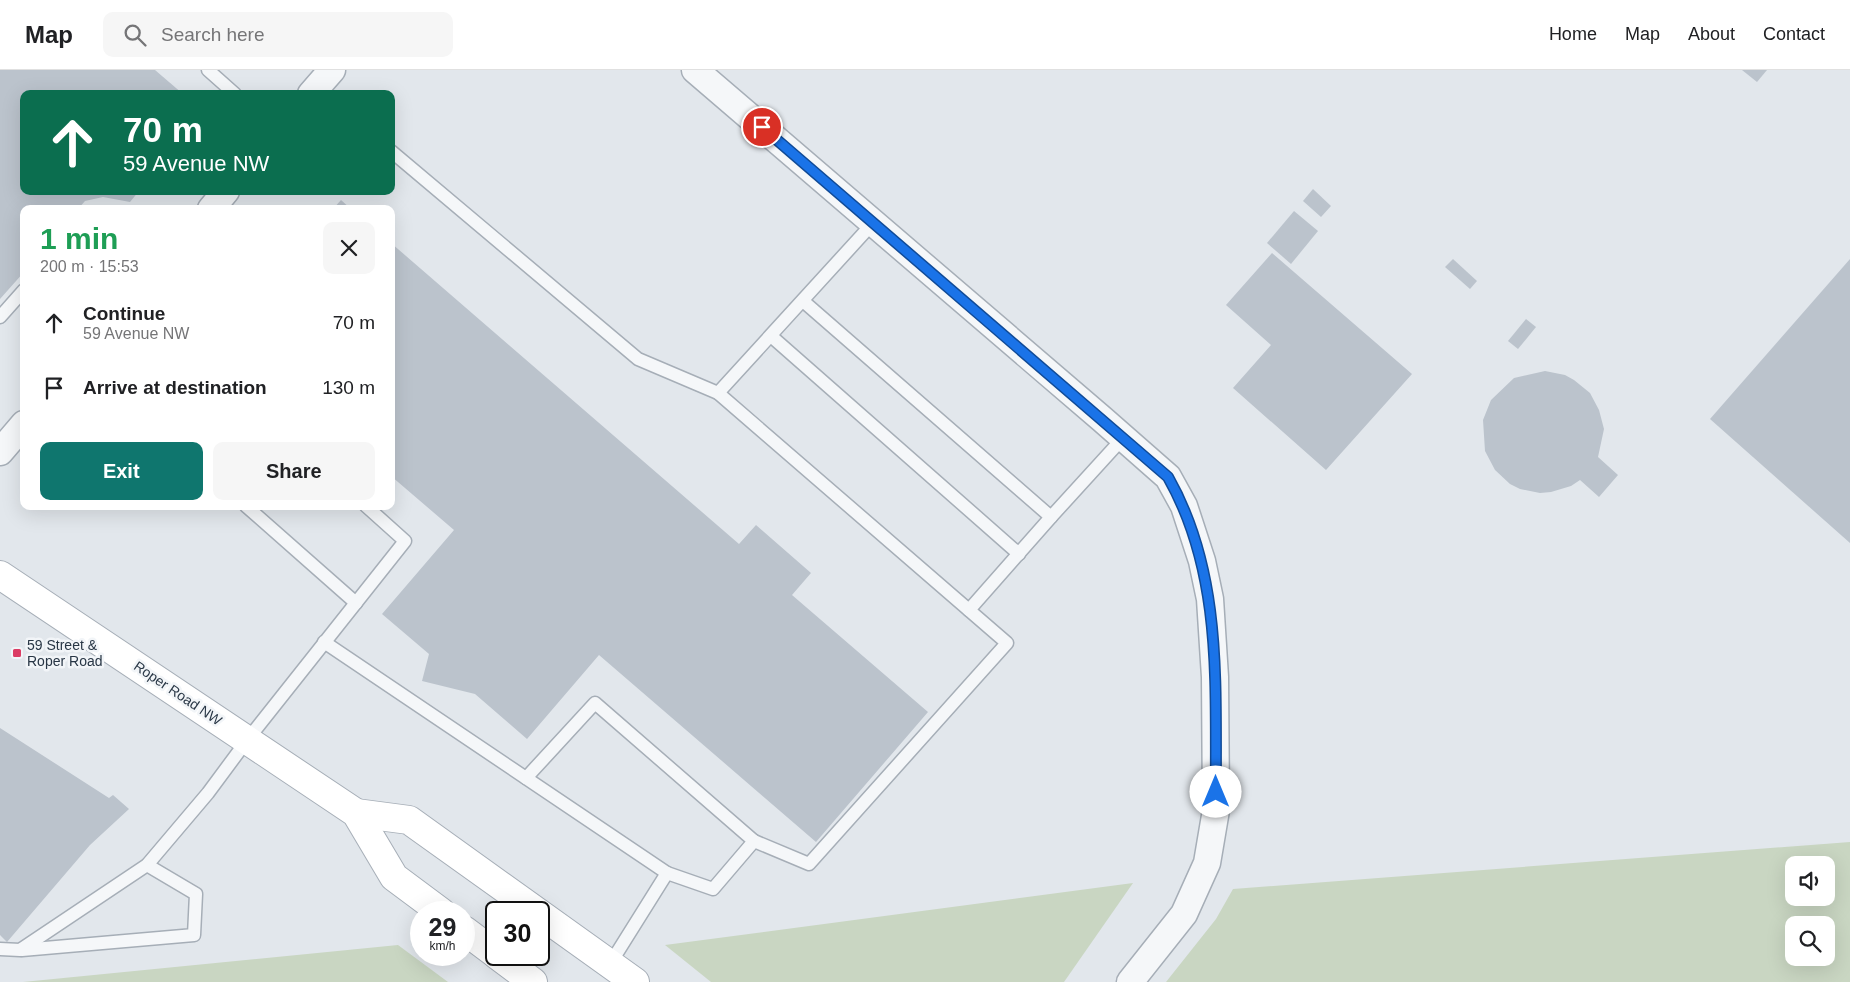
<!DOCTYPE html>
<html lang="en">
<head>
<meta charset="utf-8">
<style>
  :root { --surface:#fff; --page:#f6f6f6; --text:#202124; --muted:#757577; --line:#e0e0e0; --accent:#0f766e }
  body { margin:0; font-family:Helvetica,sans-serif; background:var(--page); color:var(--text); height:100vh; display:flex; flex-direction:column; font-size:19px; white-space:nowrap }
  * { box-sizing:border-box; margin:0 }
  p { font-size:16px; color:var(--muted) }
  .icon { flex:none; width:28px; height:28px; fill:none; stroke:currentColor; stroke-width:2; stroke-linecap:round; stroke-linejoin:round }
  .map { position:relative; flex:1; overflow:hidden }
  .details { position:absolute; left:20px; top:135px; width:375px; height:305px; display:flex; flex-direction:column; background:var(--surface); border-radius:10px; box-shadow:0 5px 20px #0002 }
  .details>* { flex:none }
  .banner { position:absolute; left:20px; top:20px; width:375px; height:105px; border-radius:10px; box-shadow:0 5px 20px #0002; background:#0b6e4f; color:#fff; overflow:hidden }
  .fabs { position:absolute; left:1785px; top:786px; display:grid; gap:10px }
  .fabs a { display:grid; place-items:center; width:50px; height:50px; border-radius:10px; background:var(--surface); box-shadow:0 5px 20px #0002; font-size:25px }
  .speed { position:absolute; left:410px; top:831px; display:flex; gap:10px; font-size:25px; font-weight:700; text-align:center }
  .speed>* { display:grid; place-content:center; width:65px; height:65px; border-radius:50%; background:var(--surface); box-shadow:0 5px 20px #0002; line-height:1 }
  .speed small { font-size:12px; font-weight:400 }
  .speed .limit { border:2px solid #111; border-radius:8px; background:#fff; color:#111 }
  .pin { position:absolute; display:grid; place-items:center; width:42px; height:42px; color:#fff; margin:-21px; border:2px solid #fff; border-radius:50%; box-shadow:0 1px 5px #0007 }
  .me { position:absolute; width:55px; margin:-28px; rotate:0deg; stroke-linejoin:round; filter:drop-shadow(0 0 4px #0008) }
  .turn { display:flex; align-items:center; gap:18px; height:105px; padding:0 20px; font-size:22px }
  .turn .icon { width:65px; height:65px; stroke-width:2.5 }
  .turn b { display:block; font-size:35px; line-height:42px }
  .round { display:grid; place-items:center; flex:none; width:52px; height:52px; border-radius:10px; background:var(--page) }
  .overview { display:flex; align-items:center; justify-content:space-between; height:85px; padding:0 20px }
  h1 { font-size:30px; font-weight:700; line-height:38px; color:#1e9e55 }
  .primary-button { display:flex; gap:10px; margin-top:auto; padding:10px 20px }
  .primary-button a { flex:1; height:58px; border-radius:10px; background:var(--accent); color:#fff; font-size:20px; font-weight:700; line-height:58px; text-align:center }
  .primary-button a+a { background:var(--page); color:var(--text) }
  ul { padding:0; list-style:none }
  li { display:flex; align-items:center; gap:15px; height:65px; padding:0 20px }
  li div { flex:1 }
  li b { display:block; font-size:19px }
  li em { font-style:normal }
  header { display:flex; align-items:center; gap:30px; box-sizing:border-box; height:70px; padding:0 25px; background:var(--surface); border-bottom:1px solid var(--line) }
  header strong { font-size:24px }
  nav { display:flex; gap:28px; margin-inline-start:auto; font-size:18px }
  .search { width:350px; height:45px; background:var(--page); display:flex; align-items:center; gap:12px; box-sizing:border-box; padding:0 18px; border-radius:10px; color:var(--muted); font-size:19px }
  .map>svg:first-child { display:block }
  .green { fill:#c9d6c2; fill-rule:evenodd }
  .building { fill:#bbc3cc }
  .lines { fill:none; stroke-linecap:round; stroke-linejoin:round }
  .service-casing { stroke:#a6aeb7; stroke-width:15 }
  .minor-casing { stroke:#a6aeb7; stroke-width:29 }
  .secondary-casing { stroke:#a6aeb7; stroke-width:30 }
  .service { stroke:#f5f7f9; stroke-width:12 }
  .minor { stroke:#f5f7f9; stroke-width:26 }
  .secondary { stroke:#fff; stroke-width:28 }
  .route-casing { stroke:#114b97; stroke-width:12 }
  .route { stroke:#1a73e8; stroke-width:9 }
  .poi-dot { fill:#db3c64; stroke:#f2f5f8; stroke-width:2 }
  .labels { text-anchor:middle; stroke-width:5; stroke-linejoin:round; paint-order:stroke }
  .poi-label { font-size:14px; fill:#283645; stroke:#f2f5f8; text-anchor:start }
  .street-label { font-size:14px; fill:#283645; stroke:#f2f5f8 }
</style>
</head>
<body>
<header>
<strong>Map</strong>
<div class="search"><svg class="icon" aria-label="search" viewBox="0 0 24 24"><circle cx="10" cy="10" r="6"/><path d="M15 15l6 6"/></svg>Search here</div>
<nav><a>Home</a><a>Map</a><a>About</a><a>Contact</a></nav>
</header>
<div class="map">
<svg width="1850" height="912" viewBox="0 0 1850 912">
  <rect width="100%" height="100%" fill="#e2e7ec"/>
  <g class="green">
    <path d="M1850 772V912H1166L1216 849 1233 819ZM1794 795H1826V828H1794ZM1794 855H1826V888H1794Z"/>
    <path d="M1133 813 1064 912H711L665 875Z"/>
    <path d="M398 875 448 912H23Z"/>
  </g>
  <g class="building">
    <path d="M0 0H155L183 24H24V121H139L130 132 103 127 85 131 78 139H24V202L0 229Z"/>
    <path d="M1742 0H1767L1757 12Z"/>
    <path d="M1313 119 1331 136 1321 147 1303 131Z"/>
    <path d="M341 130 351 139H333Z"/>
    <path d="M1294 141 1318 161 1291 194 1267 173Z"/>
    <path d="M391 173 739 474 756 455 811 503 792 525 928 642 816 772 599 585 527 669 475 624 422 611 429 584 382 544 454 460 391 406Z"/>
    <path d="M1272 183 1412 304 1326 400 1233 318 1271 275 1226 235Z"/>
    <path d="M1453 189 1477 211 1470 219 1445 197Z"/>
    <path d="M1850 189V473L1710 349Z"/>
    <path d="M1526 249 1536 257 1518 279 1508 271Z"/>
    <path d="M1545 301 1565 305 1574 310 1590 323 1599 340 1604 359 1598 387 1618 405 1599 427 1580 410 1571 416 1551 422 1540 423 1520 419 1510 414 1495 400 1485 381 1483 350 1491 330 1514 308Z"/>
    <path d="M0 658 109 728 113 725 129 739 90 775 7 872 0 865Z"/>
  </g>
  <g class="lines">
    <g class="service-casing">
      <g id="service">
        <path d="M208 0 235 24"/>
        <path d="M391 81 638 289 718 323"/>
        <path d="M803 231 1051 447 1123 368"/>
        <path d="M0 247 24 220"/>
        <path d="M771 266 1019 484"/>
        <path d="M246 436 356 533"/>
        <path d="M969 540 1051 447"/>
        <path d="M324 572 667 803 610 894"/>
        <path d="M526 708 595 633 754 771 713 819 667 803"/>
        <path d="M754 771 809 794 1007 573 718 323 873 153"/>
        <path d="M0 879 20 880 147 795 208 723 248 669 405 471 366 436"/>
        <path d="M22 880 194 865 196 824 147 795"/>
      </g>
    </g>
    <g class="minor-casing">
      <g id="minor">
        <path d="M695 0 1102 349 1168 407 1184 436 1202 491 1210 529 1215 607 1216 740 1207 793 1184 844 1130 912"/>
        <path d="M311 24 332 0"/>
        <path d="M211 139 226 121"/>
        <path d="M0 382 24 354"/>
      </g>
    </g>
    <g class="secondary-casing">
      <g id="secondary">
        <path d="M0 505 356 743 394 807 441 842"/>
        <path d="M356 743 409 750 635 912"/>
        <path d="M464 860 496 884"/>
        <path d="M497 885 533 912"/>
      </g>
    </g>
    <use href="#service" class="service"/>
    <use href="#minor" class="minor"/>
    <use href="#secondary" class="secondary"/>
  </g>
  <g class="lines">
    <g class="route-casing">
      <path id="route" d="M762 57 1168 407C1223 504 1215 614 1216 722"/>
    </g>
    <use href="#route" class="route"/>
  </g>
  <rect class="poi-dot" x="12" y="578" width="10" height="10" rx="2.5"/>
  <g class="labels">
    <g class="poi-label">
      <text x="27" y="580">59 Street &amp;<tspan x="27" dy="16">Roper Road</tspan></text>
    </g>
    <g class="street-label">
      <text transform="translate(178 623) rotate(34)" y="5">Roper Road NW</text>
    </g>
  </g>
</svg>
<div class="fabs">
<a><svg class="icon" aria-label="sound" viewBox="0 0 24 24"><path d="M4 9h4l5-4v14l-5-4H4zM17 9q2 3 0 6"/></svg></a>
<a><svg class="icon" aria-label="search" viewBox="0 0 24 24"><circle cx="10" cy="10" r="6"/><path d="M15 15l6 6"/></svg></a>
</div>
<div class="speed"><div>29<small>km/h</small></div><div class="limit">30</div></div>
<div class="pin" style="left:762px;top:57px;background:#d93025"><svg class="icon" aria-label="arrive" viewBox="0 0 24 24"><path d="M6 21V4h12l-3 4 3 4H6"/></svg></div>
<svg class="me" style="left:1216px;top:722px" viewBox="-20 -20 40 40"><circle r="19" fill="#fff"/><path d="M0-13L10 11 0 6-10 11z" fill="#1a73e8"/></svg>
<div class="banner">
<div class="turn"><svg class="icon" aria-label="ahead" viewBox="0 0 24 24"><path d="M12 20V5M6 11l6-6 6 6"/></svg><div><b>70 m</b>59 Avenue NW</div></div>
</div>
<section class="details">
<div class="overview"><div><h1>1 min</h1><p>200 m · 15:53</p></div><a class="round"><svg class="icon" aria-label="close" viewBox="0 0 24 24"><path d="M6 6l12 12M18 6L6 18"/></svg></a></div>
<ul>
<li><svg class="icon" aria-label="ahead" viewBox="0 0 24 24"><path d="M12 20V5M6 11l6-6 6 6"/></svg><div><b>Continue</b><p>59 Avenue NW</p></div><em>70 m</em></li>
<li><svg class="icon" aria-label="arrive" viewBox="0 0 24 24"><path d="M6 21V4h12l-3 4 3 4H6"/></svg><div><b>Arrive at destination</b></div><em>130 m</em></li>
</ul>
<div class="primary-button"><a>Exit</a><a>Share</a></div>
</section>
</div>
</body>
</html>
